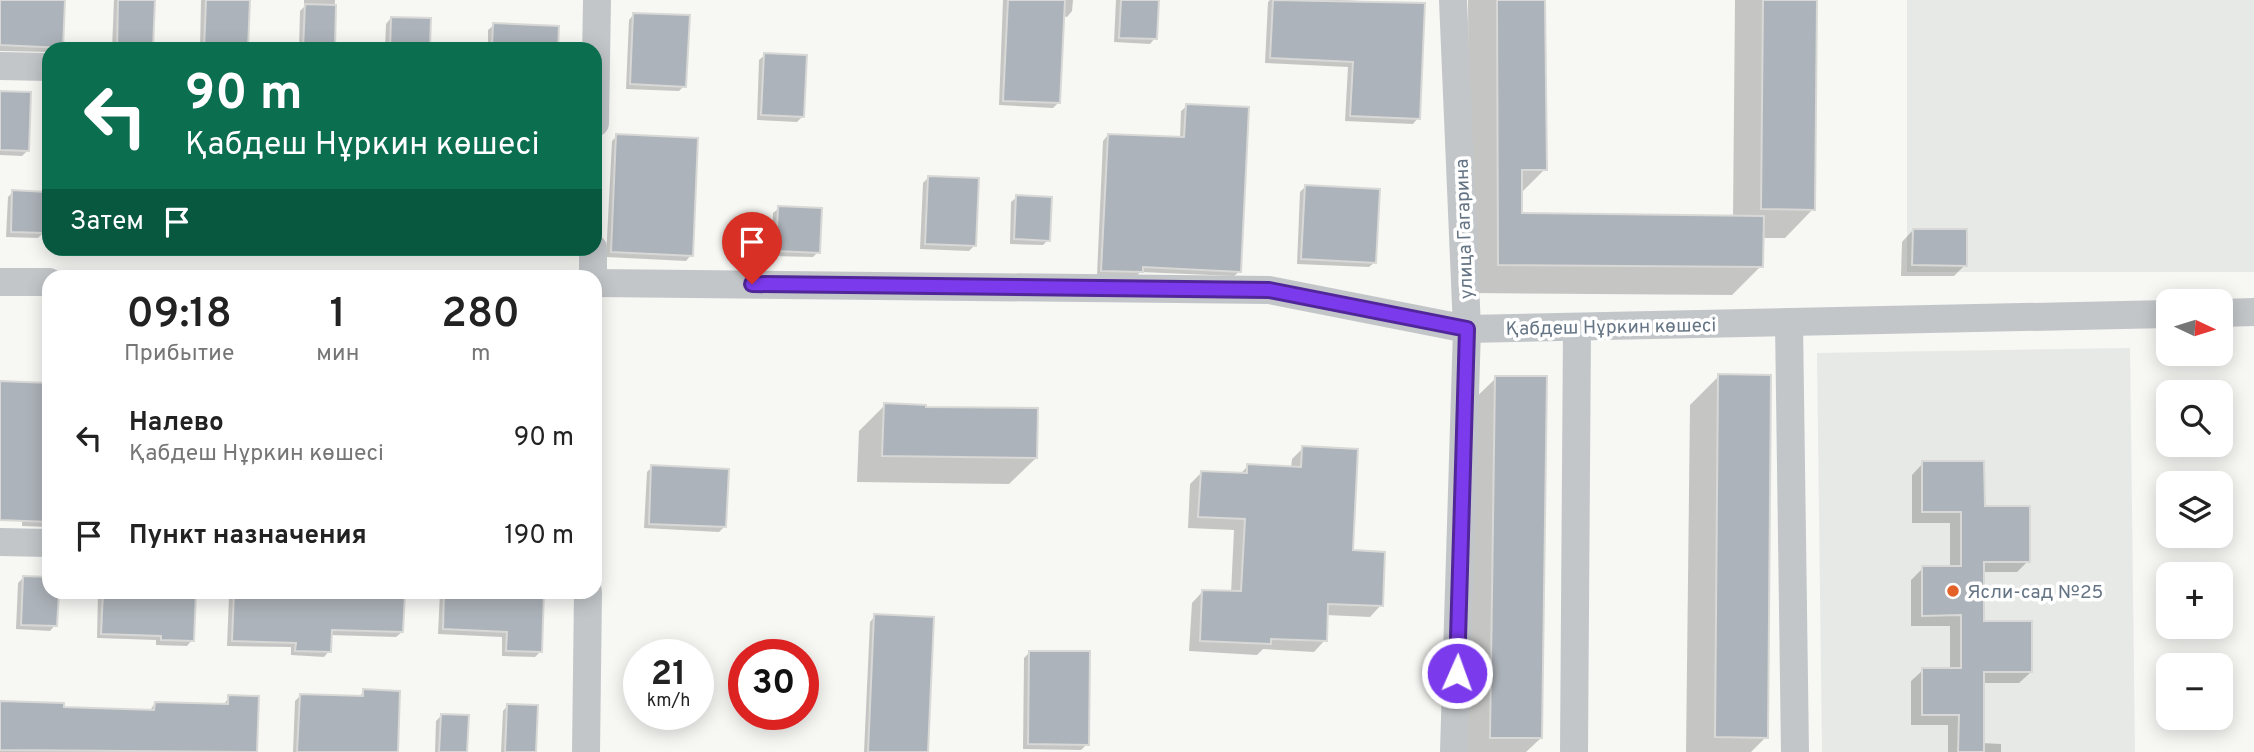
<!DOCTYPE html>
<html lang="ru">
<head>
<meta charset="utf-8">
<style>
  :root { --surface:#fff; --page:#f2f2f2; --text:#222; --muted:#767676 }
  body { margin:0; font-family:Overpass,sans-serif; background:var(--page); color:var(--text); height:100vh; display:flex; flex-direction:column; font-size:26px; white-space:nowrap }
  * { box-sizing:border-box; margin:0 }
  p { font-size:23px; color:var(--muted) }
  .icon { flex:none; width:38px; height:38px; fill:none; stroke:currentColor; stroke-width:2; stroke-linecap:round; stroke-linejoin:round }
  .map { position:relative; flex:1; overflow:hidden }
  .drawer { position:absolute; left:42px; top:270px; width:560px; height:329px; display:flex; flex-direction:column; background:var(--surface); border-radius:21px; box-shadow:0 4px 18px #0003 }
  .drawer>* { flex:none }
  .banner { position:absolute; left:42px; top:42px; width:560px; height:214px; border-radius:21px; box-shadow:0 4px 18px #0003; background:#0b6e4f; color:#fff; overflow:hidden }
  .needle { width:46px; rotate:94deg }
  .fabs { position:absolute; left:2156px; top:289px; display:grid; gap:14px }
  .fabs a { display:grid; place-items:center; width:77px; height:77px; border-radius:14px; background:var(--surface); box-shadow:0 4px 18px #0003; font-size:35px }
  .speed { position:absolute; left:623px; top:639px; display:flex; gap:14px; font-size:35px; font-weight:700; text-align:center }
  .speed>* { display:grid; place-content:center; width:91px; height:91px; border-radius:50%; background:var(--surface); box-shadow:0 4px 18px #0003; line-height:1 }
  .speed small { font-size:18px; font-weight:400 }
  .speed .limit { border:10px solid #d22; background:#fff; color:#111 }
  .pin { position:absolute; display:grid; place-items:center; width:60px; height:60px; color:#fff; margin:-72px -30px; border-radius:50% 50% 50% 0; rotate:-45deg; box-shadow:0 0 7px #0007 }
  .pin .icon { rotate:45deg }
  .me { position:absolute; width:77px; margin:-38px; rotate:2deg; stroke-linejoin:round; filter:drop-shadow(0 0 5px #0008) }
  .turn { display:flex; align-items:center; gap:24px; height:147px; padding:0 28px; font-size:32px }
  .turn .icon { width:91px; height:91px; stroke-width:2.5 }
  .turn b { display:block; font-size:49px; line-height:60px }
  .then { display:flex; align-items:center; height:66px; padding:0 28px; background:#0003; gap:14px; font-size:26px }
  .eta { display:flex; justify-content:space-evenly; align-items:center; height:119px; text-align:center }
  .eta b { font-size:42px; font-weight:600; line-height:49px }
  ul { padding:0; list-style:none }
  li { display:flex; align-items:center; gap:21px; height:98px; padding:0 28px }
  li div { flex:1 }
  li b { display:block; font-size:26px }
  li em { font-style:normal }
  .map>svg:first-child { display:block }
  .built { fill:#e7e9e7 }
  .shadow { fill:#0003 }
  .building { fill:#adb3ba; stroke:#d8d8d6; stroke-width:2 }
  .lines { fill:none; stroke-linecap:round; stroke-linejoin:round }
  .minor { stroke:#c2c6c9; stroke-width:28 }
  .route-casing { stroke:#51269a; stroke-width:18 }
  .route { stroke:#7c3aed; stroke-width:12 }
  .poi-dot { fill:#e46227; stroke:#fff; stroke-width:2.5 }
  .labels { text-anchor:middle; stroke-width:7; stroke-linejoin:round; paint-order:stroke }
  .street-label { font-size:19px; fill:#667585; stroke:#fff }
  .poi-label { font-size:19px; fill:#667585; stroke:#fff; text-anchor:start }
</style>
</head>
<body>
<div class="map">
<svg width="2254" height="752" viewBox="0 0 2254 752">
  <rect width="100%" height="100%" fill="#f7f7f4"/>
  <g class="built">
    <rect x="1907" y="0" width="347" height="272"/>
    <path d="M2130 348 2135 752H1822L1817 353Z"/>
  </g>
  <g class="shadow">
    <path d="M0 0H63L61 47 49 49V52L0 51Z"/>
    <path d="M114 0H153L151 49H112Z"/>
    <path d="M201 0H249L246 49H200Z"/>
    <path d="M304 0H335L333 49H299L300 11 304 7Z"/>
    <path d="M1003 0H1073L1072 11 1067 17 1062 16 1058 103 1053 108 999 105Z"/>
    <path d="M1116 0H1157L1155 38 1150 44 1114 42Z"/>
    <path d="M1270 0H1339L1423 4 1418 118 1413 124 1345 121 1348 67 1265 63 1268 2Z"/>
    <path d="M1468 0H1544L1545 169 1520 194V215L1733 217 1735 0H1816L1813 209 1785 238H1761V266L1732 295 1470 293Z"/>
    <path d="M634 14 684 86 679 91 626 89 629 20Z"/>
    <path d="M391 18 428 49H385L386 24Z"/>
    <path d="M494 25 557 27 556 49H488V30Z"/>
    <path d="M765 55 802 117 797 122 757 120 759 60Z"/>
    <path d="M0 93 27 151 22 156 0 155Z"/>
    <path d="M1187 106 1240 271 1234 276 1140 272 1136 277 1097 275 1103 141 1108 135 1180 139 1181 111Z"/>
    <path d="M617 136 691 255 686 261 606 257 612 141Z"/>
    <path d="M929 177 974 246 969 251 920 249 923 183Z"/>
    <path d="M1305 187 1375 262 1369 267 1297 264 1300 192Z"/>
    <path d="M13 192 43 233 38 238 6 237 8 197Z"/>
    <path d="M1017 197 1048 240 1043 245 1010 244 1011 202Z"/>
    <path d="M779 208 818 252 813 257 771 256 773 213Z"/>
    <path d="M1913 230 1965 265 1954 276H1901L1902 242Z"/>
    <path d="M1719 376 1766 737 1751 752H1686L1690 405Z"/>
    <path d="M1496 378 1541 738 1526 752H1462L1467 406Z"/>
    <path d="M0 383 49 385V527L22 526V520L0 519Z"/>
    <path d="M885 405 924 408 1036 458 1009 484 857 482 859 431Z"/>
    <path d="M1303 448 1351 552 1381 605 1370 617 1326 615 1325 640 1314 652 1263 649 1257 655 1189 651 1192 603 1203 591 1231 593 1234 530 1188 528 1190 484 1201 473 1239 475 1248 466 1291 468 1292 459Z"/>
    <path d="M1923 463 1983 507 2028 561 2017 572H1983L1982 623 2031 672 2019 683H1982V743L2001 744V752H1948V725H1911V681L1923 670H1950V626H1911V580L1923 568H1950V523H1912V475Z"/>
    <path d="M652 467 724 527 719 532 644 528 647 472Z"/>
    <path d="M23 578H49V592H57L55 625 50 631 16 629 18 583Z"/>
    <path d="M98 592H194L192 640 187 646 156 645V640L97 638Z"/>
    <path d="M233 592H332L403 595 402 632 396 637 330 635 329 651 324 657 291 655V647L227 646 229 596Z"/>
    <path d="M440 592H542L540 652 535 657 502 656V637L438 634Z"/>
    <path d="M875 616 926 752H864L870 622Z"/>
    <path d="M1030 652 1087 744 1081 750 1023 749 1024 658Z"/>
    <path d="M364 691 396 752H293L295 701 300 696 359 697Z"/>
    <path d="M229 697 257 698 255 752H0V701L62 709 149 712 155 703 223 706Z"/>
    <path d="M508 705 534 752H501L503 711Z"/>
    <path d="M441 716 463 752H435L436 721Z"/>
  </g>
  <g class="building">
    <path d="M0 0H65L63 48 0 45Z"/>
    <path d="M118 0H155L153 49H117Z"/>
    <path d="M206 0H250L248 49H204Z"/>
    <path d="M1008 0H1065L1060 103 1003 101Z"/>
    <path d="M1121 0H1159L1157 39 1119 38Z"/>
    <path d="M1273 0 1425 3 1420 119 1350 116 1353 62 1270 58Z"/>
    <path d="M1497 0H1545L1547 170H1522V213L1764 216 1763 267 1498 265Z"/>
    <path d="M1763 0H1817L1815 210 1761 209Z"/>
    <path d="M305 4 336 5 335 49H303Z"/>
    <path d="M633 13 690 15 686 87 630 84Z"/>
    <path d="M391 17 431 18 430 49H390Z"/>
    <path d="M493 23 559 26 558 49 492 47Z"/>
    <path d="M764 53 807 55 804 117 761 115Z"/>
    <path d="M0 91 31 92 29 151 0 150Z"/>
    <path d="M1186 104 1249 107 1241 272 1143 267V272L1101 271 1108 134 1184 137Z"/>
    <path d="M616 134 698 138 693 256 611 252Z"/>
    <path d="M928 176 979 178 976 246 925 244Z"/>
    <path d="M1305 185 1380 189 1376 263 1301 259Z"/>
    <path d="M12 190 46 192 45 233 11 232Z"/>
    <path d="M1016 195 1052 197 1050 241 1014 239Z"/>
    <path d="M778 206 822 208 820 253 776 251Z"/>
    <path d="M1913 229H1967V266L1912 265Z"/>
    <path d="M1718 374 1771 375 1768 738 1715 737Z"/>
    <path d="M1495 376H1547L1542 738H1490Z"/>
    <path d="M0 381 49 383V522L0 520Z"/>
    <path d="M884 403 926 405V407L1038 408 1037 458 882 456Z"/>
    <path d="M1302 446 1358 449 1353 550 1385 552 1383 606 1328 604 1327 641 1271 639V644L1200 641 1202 590 1241 591 1245 519 1198 517 1201 471 1247 473V464L1301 467Z"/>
    <path d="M1922 461H1984L1985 506H2030V562H1984V621H2032V672H1984V752H1958L1959 715H1922V668H1961V615L1922 616V566H1961V512H1922Z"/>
    <path d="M651 465 729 469 726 527 649 524Z"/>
    <path d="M23 576 49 577V592H59L57 626 21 625Z"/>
    <path d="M103 592H196L194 641 161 640V636L101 634Z"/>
    <path d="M234 592 405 593 403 632 332 630 331 652 295 651 296 643 232 641Z"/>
    <path d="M444 592H544L542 652 506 651 507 632 443 629Z"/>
    <path d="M874 614 934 617 928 752H868Z"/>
    <path d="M1029 651H1090L1089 745 1028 744Z"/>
    <path d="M363 689 400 691 398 752H297L300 694 363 696Z"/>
    <path d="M228 695 259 696 257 752 0 750V701L64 703V707L154 710 155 702 228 704Z"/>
    <path d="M507 704 538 705 536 752H505Z"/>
    <path d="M441 714 469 715 467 752H439Z"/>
  </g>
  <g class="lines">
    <g class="minor">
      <path d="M1453 0 1467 329 1454 752"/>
      <path d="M0 66 49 67"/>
      <path d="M595 123 597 0"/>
      <path d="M593 276V248"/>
      <path d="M0 282H49"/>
      <path d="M595 283 1269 290 1467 329 2168 314"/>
      <path d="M2221 313 2254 312"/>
      <path d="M1789 322 1795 752"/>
      <path d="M0 542 49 543"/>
      <path d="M586 752 588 592"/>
      <path d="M1574 752 1577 327"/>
    </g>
  </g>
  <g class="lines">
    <g class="route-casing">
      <path id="route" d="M752 284 1269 290 1467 329 1457 673"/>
    </g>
    <use href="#route" class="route"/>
  </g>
  <circle class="poi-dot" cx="1953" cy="591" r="7"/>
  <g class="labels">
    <g class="street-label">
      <text transform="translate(1463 229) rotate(-92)" y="7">улица Гагарина</text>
      <text transform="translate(1611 326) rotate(-1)" y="7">Қабдеш Нұркин көшесі</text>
    </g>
    <g class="poi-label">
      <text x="1967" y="598">Ясли-сад №25</text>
    </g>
  </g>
</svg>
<div class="fabs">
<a><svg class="needle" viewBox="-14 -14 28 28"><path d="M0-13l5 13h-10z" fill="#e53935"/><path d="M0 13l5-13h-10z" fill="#767676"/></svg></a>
<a><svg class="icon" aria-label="search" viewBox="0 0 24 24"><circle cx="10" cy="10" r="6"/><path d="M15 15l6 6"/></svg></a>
<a><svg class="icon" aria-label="layers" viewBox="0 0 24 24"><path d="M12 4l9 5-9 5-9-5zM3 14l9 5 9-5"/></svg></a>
<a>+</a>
<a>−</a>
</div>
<div class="speed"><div>21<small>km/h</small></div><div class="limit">30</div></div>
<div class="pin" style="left:752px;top:284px;background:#d93025"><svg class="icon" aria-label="arrive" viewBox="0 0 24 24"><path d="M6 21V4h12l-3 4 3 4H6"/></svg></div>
<svg class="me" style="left:1457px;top:673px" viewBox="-20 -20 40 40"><circle r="17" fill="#7c3aed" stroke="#fff" stroke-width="3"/><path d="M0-11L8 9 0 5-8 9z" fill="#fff"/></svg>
<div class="banner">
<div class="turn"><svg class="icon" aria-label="left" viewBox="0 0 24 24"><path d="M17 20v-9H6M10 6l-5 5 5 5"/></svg><div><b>90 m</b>Қабдеш Нұркин көшесі</div></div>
<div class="then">Затем<svg class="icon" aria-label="arrive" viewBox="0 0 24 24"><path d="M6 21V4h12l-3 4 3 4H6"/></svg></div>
</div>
<section class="drawer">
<div class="eta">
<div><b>09:18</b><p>Прибытие</p></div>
<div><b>1</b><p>мин</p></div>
<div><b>280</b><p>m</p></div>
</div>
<ul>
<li><svg class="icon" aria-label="left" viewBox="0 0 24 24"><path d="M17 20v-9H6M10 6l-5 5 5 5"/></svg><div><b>Налево</b><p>Қабдеш Нұркин көшесі</p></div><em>90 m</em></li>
<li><svg class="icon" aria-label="arrive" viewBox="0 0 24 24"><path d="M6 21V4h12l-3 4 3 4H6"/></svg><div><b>Пункт назначения</b></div><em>190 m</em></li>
</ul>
</section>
</div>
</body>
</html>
